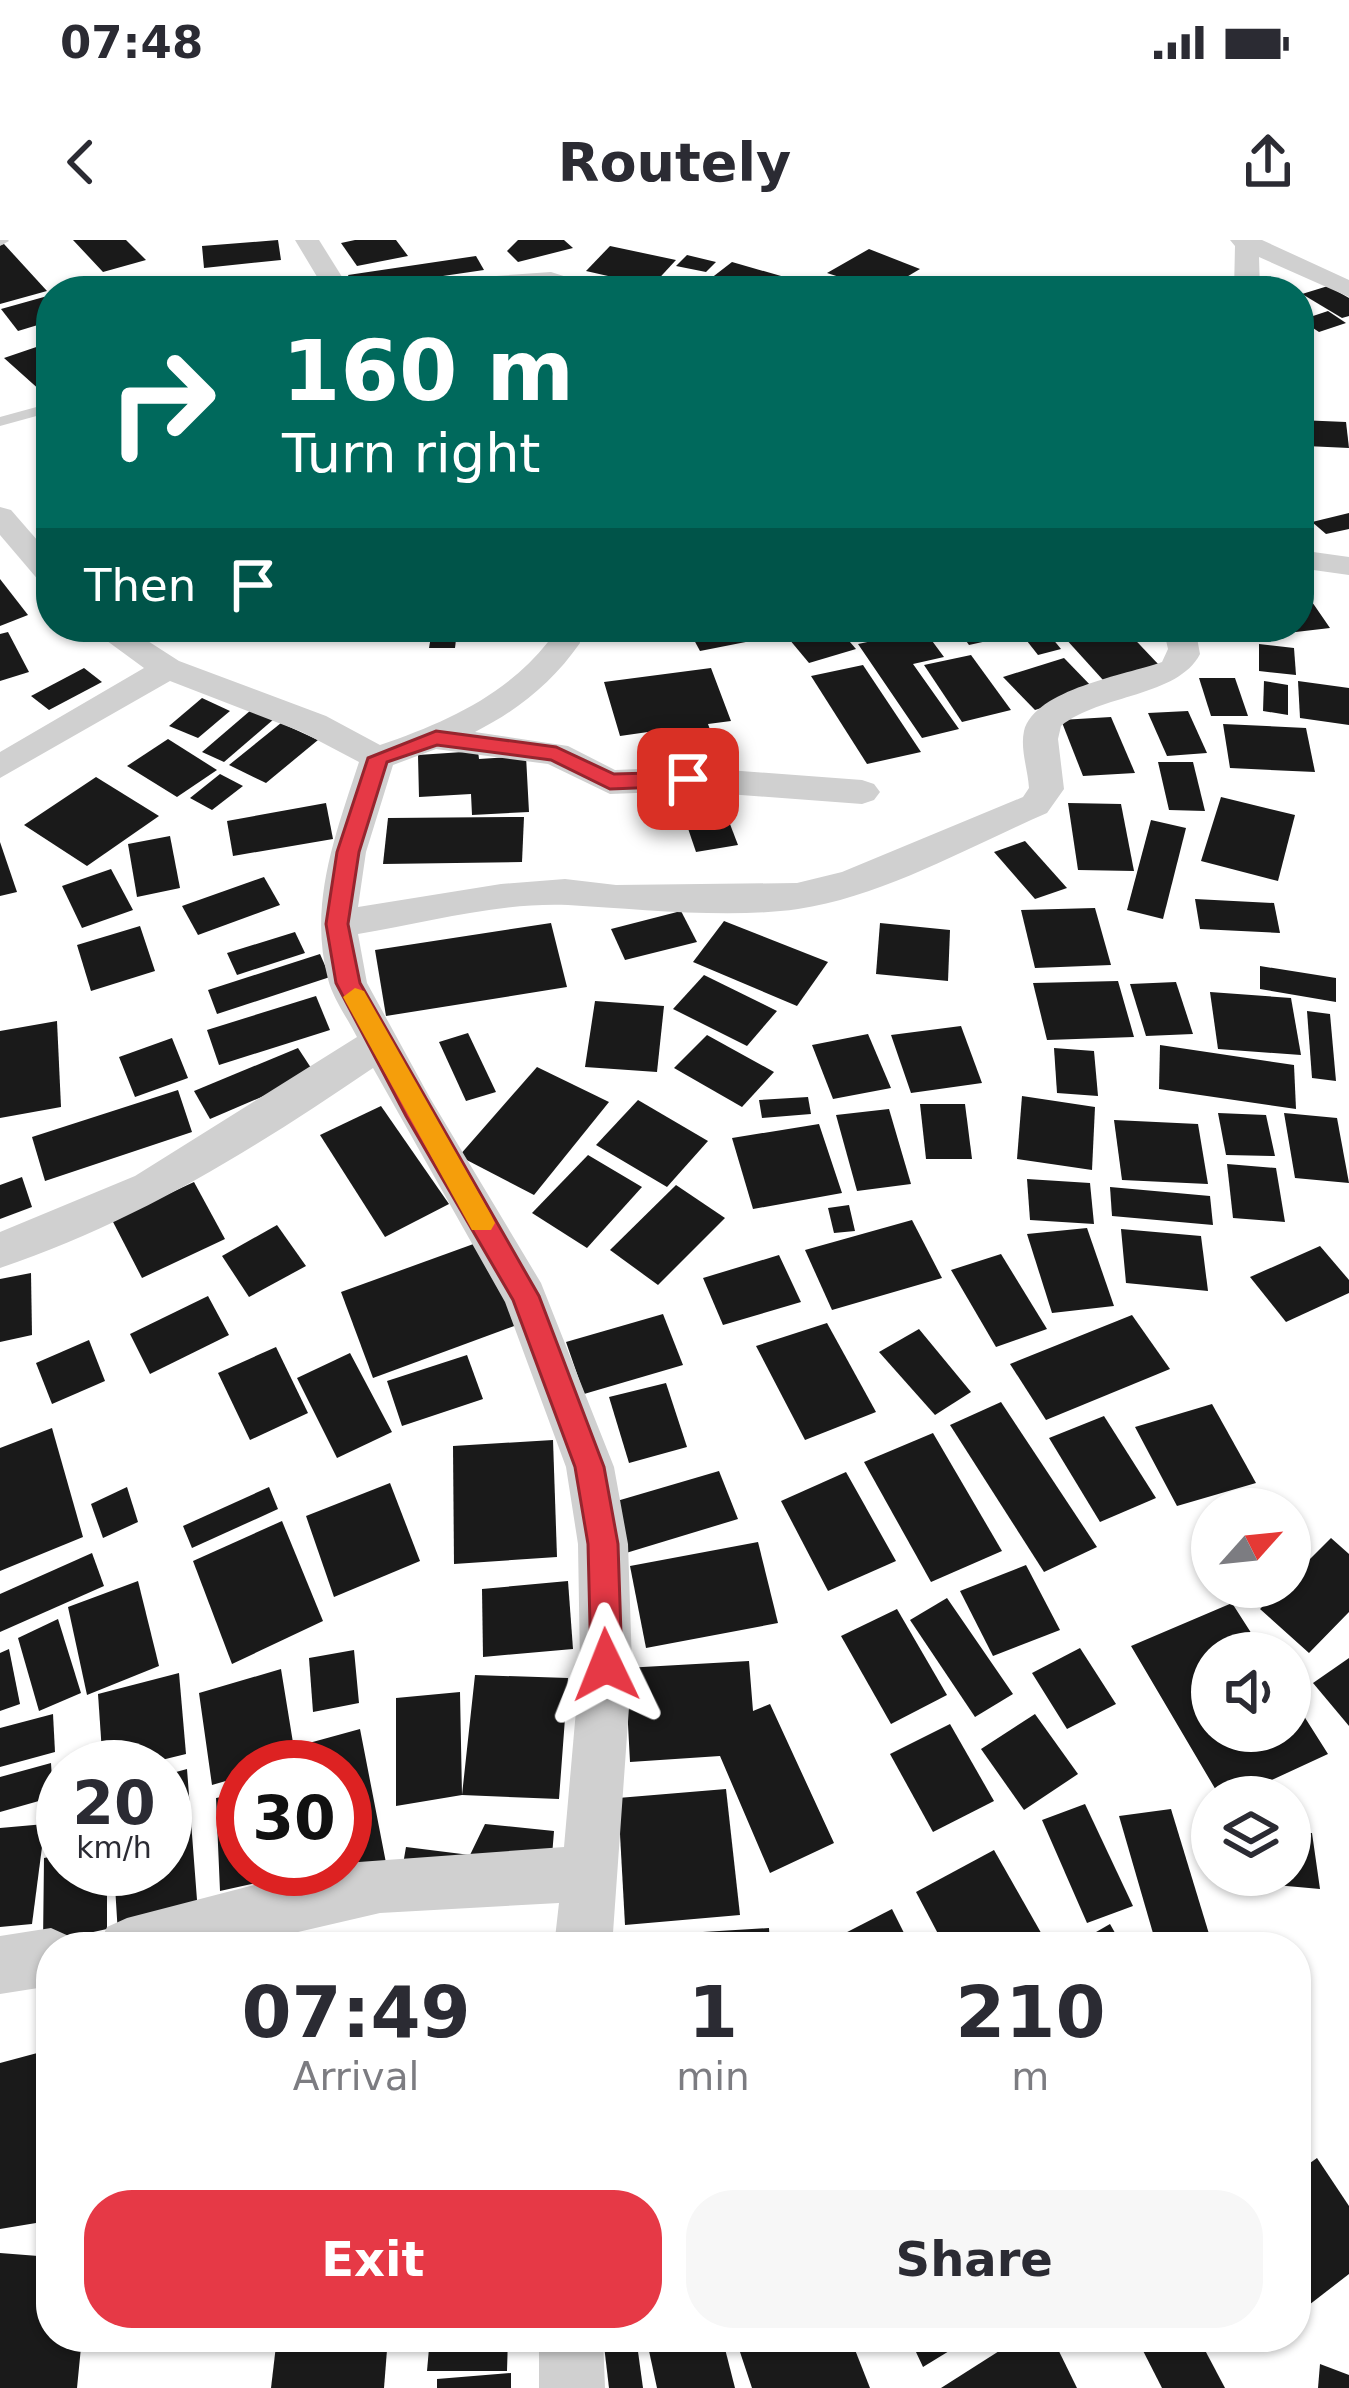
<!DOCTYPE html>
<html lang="en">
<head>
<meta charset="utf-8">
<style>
  :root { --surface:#fff; --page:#f7f7f7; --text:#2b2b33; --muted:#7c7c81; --accent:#e63946 }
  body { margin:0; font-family:"DejaVu Sans",sans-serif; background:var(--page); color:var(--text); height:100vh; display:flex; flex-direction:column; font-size:45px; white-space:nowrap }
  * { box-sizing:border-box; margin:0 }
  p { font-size:39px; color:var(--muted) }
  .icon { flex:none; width:66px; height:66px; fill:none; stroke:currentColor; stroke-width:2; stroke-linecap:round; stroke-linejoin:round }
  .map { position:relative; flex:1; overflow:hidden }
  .details { position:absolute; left:36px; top:1692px; width:1275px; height:420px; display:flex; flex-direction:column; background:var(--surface); border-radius:48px; box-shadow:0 3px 9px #0004 }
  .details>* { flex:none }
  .top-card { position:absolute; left:36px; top:36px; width:1278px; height:366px; border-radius:48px; box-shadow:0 3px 9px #0004; background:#00695c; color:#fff; overflow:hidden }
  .needle { width:78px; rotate:63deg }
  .buttons { position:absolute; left:1191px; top:1248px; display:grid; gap:24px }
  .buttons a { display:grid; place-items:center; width:120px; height:120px; border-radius:50%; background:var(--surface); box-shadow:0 3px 9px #0004; font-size:60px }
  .speed { position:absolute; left:36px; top:1500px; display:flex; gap:24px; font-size:60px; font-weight:700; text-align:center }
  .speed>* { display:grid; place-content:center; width:156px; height:156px; border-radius:50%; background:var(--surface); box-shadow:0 3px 9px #0004; line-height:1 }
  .speed small { font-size:30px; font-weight:400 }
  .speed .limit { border:18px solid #d22; background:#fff; color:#111 }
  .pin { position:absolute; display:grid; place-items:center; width:102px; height:102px; color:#fff; margin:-51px; border-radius:24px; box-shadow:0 6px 18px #0006 }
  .me { position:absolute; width:132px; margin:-66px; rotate:358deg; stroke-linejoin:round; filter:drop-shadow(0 0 9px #0008) }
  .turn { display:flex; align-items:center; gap:42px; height:252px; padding:0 48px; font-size:54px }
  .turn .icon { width:156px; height:156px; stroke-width:2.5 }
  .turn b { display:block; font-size:84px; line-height:102px }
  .then { display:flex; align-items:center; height:114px; padding:0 48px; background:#0003; gap:24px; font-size:45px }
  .eta { display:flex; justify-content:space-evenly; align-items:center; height:204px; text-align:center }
  .eta b { font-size:72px; font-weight:700; line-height:84px }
  .action { display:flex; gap:24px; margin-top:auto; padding:24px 48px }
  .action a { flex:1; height:138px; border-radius:48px; background:var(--accent); color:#fff; font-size:48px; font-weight:700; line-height:138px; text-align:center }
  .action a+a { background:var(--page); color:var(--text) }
  .status { display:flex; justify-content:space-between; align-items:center; height:84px; padding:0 60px; background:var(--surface); direction:ltr }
  .status svg { height:33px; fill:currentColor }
  header { display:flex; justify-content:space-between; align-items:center; height:156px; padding:0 48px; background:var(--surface); font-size:54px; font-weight:700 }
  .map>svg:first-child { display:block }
  .building { fill:#1a1a1a }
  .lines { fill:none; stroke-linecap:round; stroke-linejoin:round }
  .service { fill:#d0d0d0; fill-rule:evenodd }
  .minor { fill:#d0d0d0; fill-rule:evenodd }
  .route { fill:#e63946; stroke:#96252e; stroke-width:3 }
  .slow { fill:#f59e0b }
</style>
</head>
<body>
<div class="status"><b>07:48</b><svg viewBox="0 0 49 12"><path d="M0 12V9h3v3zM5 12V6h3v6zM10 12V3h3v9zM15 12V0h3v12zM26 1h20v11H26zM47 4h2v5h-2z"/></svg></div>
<header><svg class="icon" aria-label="back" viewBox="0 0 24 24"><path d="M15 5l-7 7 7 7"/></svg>Routely<svg class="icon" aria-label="share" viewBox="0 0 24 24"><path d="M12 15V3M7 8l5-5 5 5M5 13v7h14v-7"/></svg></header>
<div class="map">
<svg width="1349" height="2148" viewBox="0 0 1349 2148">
  <rect width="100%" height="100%" fill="#fff"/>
  <g class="building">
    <path d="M73 0H126L146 20 103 32Z"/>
    <path d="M278 0 281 20 204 28 202 6Z"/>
    <path d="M355 0H396L408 16 357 26 341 3Z"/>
    <path d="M518 0H564L573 8 518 22 507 11Z"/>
    <path d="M4 4 47 51 0 64V5Z"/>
    <path d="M610 6 676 20 652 46 586 31Z"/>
    <path d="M869 9 920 29 883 51 827 33Z"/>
    <path d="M687 15 716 22 706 32 676 26Z"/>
    <path d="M476 16 484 30 354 49 348 35Z"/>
    <path d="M732 22 795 40 782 51H750L710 39Z"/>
    <path d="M114 38 126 51H72V50Z"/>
    <path d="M1328 46 1349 58V76L1342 78 1302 54Z"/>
    <path d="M51 55V81L18 91 1 69Z"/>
    <path d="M1328 71 1346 83 1319 92 1301 80Z"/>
    <path d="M51 102V149L42 152 4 118Z"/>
    <path d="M1299 180 1346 182 1349 208 1306 206 1299 201Z"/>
    <path d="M1349 273V289L1326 294 1312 282Z"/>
    <path d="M0 339 28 375 0 386Z"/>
    <path d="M1299 343 1330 388 1218 401 1209 387H1299Z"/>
    <path d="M687 387H754L761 399 700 411Z"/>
    <path d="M779 387H837L856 409 809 423Z"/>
    <path d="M956 387H1008L1014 395 969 405Z"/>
    <path d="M1016 387H1043L1061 409 1038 415Z"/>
    <path d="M1055 387H1123L1159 425 1103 440Z"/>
    <path d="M924 390 944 417 913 424 959 489 922 498 858 404Z"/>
    <path d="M432 391H457L455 408H429Z"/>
    <path d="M8 392 29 432 0 441V394Z"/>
    <path d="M1259 404 1294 408 1296 435 1259 431Z"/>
    <path d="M971 415 1011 470 962 482 924 425Z"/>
    <path d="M1064 418 1096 451 1035 470 1003 437Z"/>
    <path d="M863 425 921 512 867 524 811 436Z"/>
    <path d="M84 428 102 442 49 470 31 456Z"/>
    <path d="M711 428 731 481 708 484 713 498 653 506 648 492 620 496 604 442Z"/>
    <path d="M1199 438H1235L1248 476H1211Z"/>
    <path d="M1264 441 1288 445V475L1263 471Z"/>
    <path d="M1298 441 1349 448V485L1300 478Z"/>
    <path d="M202 458 230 471 198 498 169 486Z"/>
    <path d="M251 470 274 479 224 522 202 512Z"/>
    <path d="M1188 471 1207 513 1167 516 1148 473Z"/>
    <path d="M1111 477 1135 533 1083 536 1061 480Z"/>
    <path d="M281 483 318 500 266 543 229 525Z"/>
    <path d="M1223 484 1306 488 1315 532 1230 528Z"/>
    <path d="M168 499 217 530 177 557 127 526Z"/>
    <path d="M478 511 479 519 526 516 529 572 472 575 471 554 419 557 418 515Z"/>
    <path d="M1158 522H1193L1205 571 1169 570Z"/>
    <path d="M220 534 243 546 212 570 190 558Z"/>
    <path d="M96 537 159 576 87 626 24 585Z"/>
    <path d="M717 550 738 605 696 612 677 556Z"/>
    <path d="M1221 557 1295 575 1278 641 1201 621Z"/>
    <path d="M326 563 333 599 233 616 227 581Z"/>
    <path d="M1068 563 1121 564 1134 631 1078 630Z"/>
    <path d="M524 577 522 622 383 624 388 578Z"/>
    <path d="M1151 580 1186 588 1163 679 1127 670Z"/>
    <path d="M170 596 180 648 137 657 128 604Z"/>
    <path d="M1025 601 1067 648 1035 659 994 612Z"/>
    <path d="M0 602 17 652 0 656Z"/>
    <path d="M111 629 133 670 82 688 62 646Z"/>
    <path d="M264 637 280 665 198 695 182 666Z"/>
    <path d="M1195 659 1274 663 1280 693 1200 689Z"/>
    <path d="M1095 668 1111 725 1035 728 1021 670Z"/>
    <path d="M681 671 697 702 625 720 611 689Z"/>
    <path d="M724 681 828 722 797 766 693 722Z"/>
    <path d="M551 683 567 747 386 776 375 710Z"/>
    <path d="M880 683 950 690 948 741 876 734Z"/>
    <path d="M140 686 155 731 91 751 77 705Z"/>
    <path d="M295 692 305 713 237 735 227 713Z"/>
    <path d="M320 714 330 737 217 774 208 750Z"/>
    <path d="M1260 726 1336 738V762L1260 749Z"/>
    <path d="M704 735 777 771 747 806 673 769Z"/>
    <path d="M1118 741 1134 797 1047 800 1033 743Z"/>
    <path d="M1176 742 1193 794 1146 796 1130 744Z"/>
    <path d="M1210 752 1291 758 1301 815 1218 809Z"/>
    <path d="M316 756 330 790 219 825 207 790Z"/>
    <path d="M595 761 664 766 657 832 585 827Z"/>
    <path d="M1307 771 1330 774 1336 841 1312 838Z"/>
    <path d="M57 781 61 867 0 878V791Z"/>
    <path d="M961 786 982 843 911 853 891 795Z"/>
    <path d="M468 793 496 852 466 861 439 802Z"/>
    <path d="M868 794 891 848 833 859 812 805Z"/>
    <path d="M707 795 774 832 742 867 674 828Z"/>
    <path d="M172 798 188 838 135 857 119 817Z"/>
    <path d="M1160 805 1294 825 1296 869 1159 849Z"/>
    <path d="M298 808 315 834 210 879 194 851Z"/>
    <path d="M1054 808 1094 811 1098 856 1057 853Z"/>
    <path d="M537 827 609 862 534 955 459 916Z"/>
    <path d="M178 850 192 892 45 941 32 897Z"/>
    <path d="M1022 856 1095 867 1092 930 1017 919Z"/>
    <path d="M808 857 811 874 762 878 759 860Z"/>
    <path d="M638 860 708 901 667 947 596 905Z"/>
    <path d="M920 864H965L972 919H926Z"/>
    <path d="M381 866 449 964 385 997 320 895Z"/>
    <path d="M889 869 911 944 857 951 836 875Z"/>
    <path d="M1218 873 1266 875 1275 916 1226 915Z"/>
    <path d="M1284 873 1337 878 1349 943 1295 938Z"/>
    <path d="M1114 880 1198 884 1208 944 1122 940Z"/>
    <path d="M819 884 842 953 753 969 732 898Z"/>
    <path d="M588 915 642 947 587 1008 532 973Z"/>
    <path d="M1227 924 1276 928 1285 982 1233 978Z"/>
    <path d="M22 937 32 967 0 979V945Z"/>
    <path d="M1027 939 1090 943 1094 984 1030 980Z"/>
    <path d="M194 942 225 999 142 1038 112 980Z"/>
    <path d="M676 945 725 978 658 1045 610 1010Z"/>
    <path d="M1110 947 1210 956 1213 985 1112 976Z"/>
    <path d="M849 965 855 991 834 993 828 968Z"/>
    <path d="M912 980 942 1038 832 1070 805 1010Z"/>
    <path d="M277 985 306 1026 249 1057 222 1016Z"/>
    <path d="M1087 988 1114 1066 1052 1073 1027 994Z"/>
    <path d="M1121 989 1201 996 1208 1051 1126 1043Z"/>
    <path d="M490 998 528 1081 373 1138 341 1052Z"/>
    <path d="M1320 1006 1349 1040V1053L1286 1082 1250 1037Z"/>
    <path d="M1001 1014 1047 1089 996 1107 951 1030Z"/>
    <path d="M779 1015 801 1062 723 1085 703 1038Z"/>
    <path d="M31 1033 32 1095 0 1102V1039Z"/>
    <path d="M208 1056 229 1095 150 1134 130 1094Z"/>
    <path d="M663 1074 683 1125 584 1154 566 1102Z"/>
    <path d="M1132 1075 1170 1129 1046 1180 1010 1124Z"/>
    <path d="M827 1083 876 1172 805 1200 756 1106Z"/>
    <path d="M919 1089 971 1152 935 1175 879 1112Z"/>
    <path d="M89 1100 105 1141 52 1164 36 1123Z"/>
    <path d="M276 1107 308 1173 250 1200 218 1133Z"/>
    <path d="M350 1113 392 1192 337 1218 297 1138Z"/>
    <path d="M467 1115 483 1159 402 1186 387 1141Z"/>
    <path d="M666 1143 687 1207 629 1223 609 1157Z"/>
    <path d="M1001 1162 1097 1307 1044 1332 950 1185Z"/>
    <path d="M1212 1164 1256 1243 1177 1266 1135 1187Z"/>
    <path d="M1104 1176 1156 1258 1100 1282 1049 1198Z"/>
    <path d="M52 1188 83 1297 0 1331V1208Z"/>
    <path d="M933 1193 1002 1311 931 1342 864 1222Z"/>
    <path d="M553 1200 557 1317 454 1324 453 1206Z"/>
    <path d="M719 1231 738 1279 626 1313 610 1263Z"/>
    <path d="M846 1232 896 1321 828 1351 781 1261Z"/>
    <path d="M390 1243 420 1321 334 1357 306 1276Z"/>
    <path d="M127 1247 138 1282 103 1298 91 1264Z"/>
    <path d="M269 1247 278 1269 192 1308 183 1286Z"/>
    <path d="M282 1281 323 1381 232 1424 193 1321Z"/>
    <path d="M1331 1298 1349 1314V1372L1309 1413 1260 1369 1282 1347H1290V1339Z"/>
    <path d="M758 1302 778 1383 646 1408 630 1326Z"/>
    <path d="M92 1313 104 1346 0 1392V1354Z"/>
    <path d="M1026 1325 1060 1390 993 1416 960 1351Z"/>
    <path d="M138 1341 159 1426 87 1455 68 1367Z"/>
    <path d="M568 1341 573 1409 483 1417 482 1349Z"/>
    <path d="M947 1358 1013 1454 975 1477 910 1380Z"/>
    <path d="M1232 1363 1264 1413H1212V1491H1290V1454L1328 1514 1235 1557H1220L1131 1406Z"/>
    <path d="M897 1369 947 1455 891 1484 841 1396Z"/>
    <path d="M58 1379 81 1453 39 1471 18 1398Z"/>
    <path d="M1080 1408 1116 1464 1067 1489 1032 1433Z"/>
    <path d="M9 1409 20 1464 0 1471V1413Z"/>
    <path d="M354 1410 359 1463 313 1472 309 1418Z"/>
    <path d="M1349 1418V1486L1313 1443Z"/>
    <path d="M749 1421 753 1471 770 1464 834 1603 770 1633 720 1516 630 1522 625 1428Z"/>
    <path d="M281 1429 296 1521 274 1527H243V1536L212 1545 199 1453Z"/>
    <path d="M179 1433 186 1514 133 1527H103L98 1454Z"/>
    <path d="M475 1435 568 1438 559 1559 462 1555 396 1566V1458L460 1452 462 1555Z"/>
    <path d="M53 1474 55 1512 0 1527V1488Z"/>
    <path d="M1035 1474 1078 1534 1024 1570 981 1509Z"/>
    <path d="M950 1484 994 1561 933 1592 890 1514Z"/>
    <path d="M360 1489 387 1628 333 1645 330 1629H345V1527H313L309 1503Z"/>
    <path d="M51 1523 53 1557 0 1572V1537Z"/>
    <path d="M187 1529 198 1673 118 1695 114 1629H165V1535Z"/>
    <path d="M726 1549 740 1675 625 1685 618 1558Z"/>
    <path d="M243 1553V1629H300V1633L220 1651 216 1558Z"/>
    <path d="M1085 1564 1133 1666 1087 1683 1042 1580Z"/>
    <path d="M1171 1569 1213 1707H1157L1119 1576Z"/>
    <path d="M45 1584 32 1684 0 1687V1588Z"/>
    <path d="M485 1584 554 1591 551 1629 401 1636 406 1607 470 1615Z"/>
    <path d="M1290 1592 1312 1593 1320 1649 1232 1641V1635H1290Z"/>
    <path d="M994 1610 1044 1698 1028 1707H945L916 1652Z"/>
    <path d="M63 1614V1629H107V1689L43 1703 44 1618Z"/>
    <path d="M892 1669 911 1707H818Z"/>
    <path d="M1110 1684 1123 1707H1070Z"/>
    <path d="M769 1688 770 1707H605V1698Z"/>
    <path d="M41 1812 36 1983 0 1989V1823Z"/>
    <path d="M1317 1918 1349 1966V2034L1296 2075V1933Z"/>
    <path d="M0 2013 51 2017V2097H82L77 2148H0Z"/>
    <path d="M127 2097H225L222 2108 125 2106Z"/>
    <path d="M277 2097H388L384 2148H271Z"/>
    <path d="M430 2097H508L507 2131H427Z"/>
    <path d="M603 2097H636L643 2148H609Z"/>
    <path d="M646 2097H722L735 2148H657Z"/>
    <path d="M735 2097H850L870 2148H752Z"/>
    <path d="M909 2097H972L923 2127Z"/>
    <path d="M1021 2097H1052L1077 2148H941Z"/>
    <path d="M1136 2097H1198L1225 2148H1162Z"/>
    <path d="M1320 2124 1349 2135V2148H1318Z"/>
    <path d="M511 2133V2148H437V2139Z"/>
  </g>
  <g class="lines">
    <g class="service">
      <path d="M0 0H8L9 1 0 6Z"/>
      <path d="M51 163V172L0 186V177Z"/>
    </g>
    <g class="minor">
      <path d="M295 0H319L344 40 357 51 325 50Z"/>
      <path d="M1230 0H1262L1349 40V57L1259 17 1260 51H1234L1235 6Z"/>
      <path d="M551 32 573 39 579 51H386L399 43Z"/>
      <path d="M0 267 11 270 51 316V344L40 342 0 295Z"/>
      <path d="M1299 310 1349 317V335L1299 328Z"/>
      <path d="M88 387H126L179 421 326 476 380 505C444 483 505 456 548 402L547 387H579L580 403C552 443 518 470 475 492L568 506 615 530 688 527 862 540 874 544 880 552 874 560 862 564 688 551 610 554 548 524 436 509 393 525 366 612 358 667 501 644 565 639 616 645 797 643 842 632 1023 557 1029 548C1028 530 1020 509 1024 491 1035 449 1126 435 1162 422L1168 409 1163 387H1195L1200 414C1178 457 1100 454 1061 486L1058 499 1064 549 1047 573C968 607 884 656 798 669 728 679 639 669 568 665 499 662 425 683 358 694L367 743 430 858 541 1043 614 1227 628 1304 632 1425 612 1707H554L559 1663 380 1673 233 1707H98L107 1687 127 1678 315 1629H345V1623L564 1607 580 1425 578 1304 566 1227 505 1062 373 828C254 909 137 982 0 1028V992L135 936 357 797C348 779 333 759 328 739 308 664 336 593 359 522L302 492 170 441 0 538V512L144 428Z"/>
      <path d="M51 1688 71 1697 75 1707H51V1746L0 1754V1696Z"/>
      <path d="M539 2097H603L605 2148H539Z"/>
    </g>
  </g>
  <path class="route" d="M436 491 556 507 614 534 688 532 698 539 688 546 610 549 551 520 437 505 387 522 359 612 348 684 360 743 539 1056 604 1227 618 1304 622 1425 617 1436 606 1440 595 1436 591 1425 588 1304 575 1227 513 1060 406 876 336 743 326 684 337 612 368 518Z"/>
  <path class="slow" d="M355 748 364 751 491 975 495 983 491 990H472L343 757Z"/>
</svg>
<div class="buttons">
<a><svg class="needle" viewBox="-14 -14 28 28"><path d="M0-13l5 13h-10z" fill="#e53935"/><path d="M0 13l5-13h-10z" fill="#7c7c81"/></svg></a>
<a><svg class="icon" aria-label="sound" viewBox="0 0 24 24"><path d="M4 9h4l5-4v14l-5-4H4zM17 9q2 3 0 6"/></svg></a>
<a><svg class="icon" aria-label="layers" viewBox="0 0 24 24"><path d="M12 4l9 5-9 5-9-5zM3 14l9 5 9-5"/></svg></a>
</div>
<div class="speed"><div>20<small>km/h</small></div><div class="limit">30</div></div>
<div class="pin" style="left:688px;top:539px;background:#d93025"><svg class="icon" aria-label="arrive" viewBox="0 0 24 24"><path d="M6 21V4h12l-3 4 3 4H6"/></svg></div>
<svg class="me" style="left:606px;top:1425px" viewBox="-20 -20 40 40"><path d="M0-17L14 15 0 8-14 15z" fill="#e63946" stroke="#fff" stroke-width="4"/></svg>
<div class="top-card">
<div class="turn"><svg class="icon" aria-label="right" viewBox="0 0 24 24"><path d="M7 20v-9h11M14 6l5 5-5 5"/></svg><div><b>160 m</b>Turn right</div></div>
<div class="then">Then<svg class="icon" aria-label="arrive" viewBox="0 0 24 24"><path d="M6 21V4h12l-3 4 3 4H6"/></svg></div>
</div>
<section class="details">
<div class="eta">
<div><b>07:49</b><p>Arrival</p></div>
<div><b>1</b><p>min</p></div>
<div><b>210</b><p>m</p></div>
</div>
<div class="action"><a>Exit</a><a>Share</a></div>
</section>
</div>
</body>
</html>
